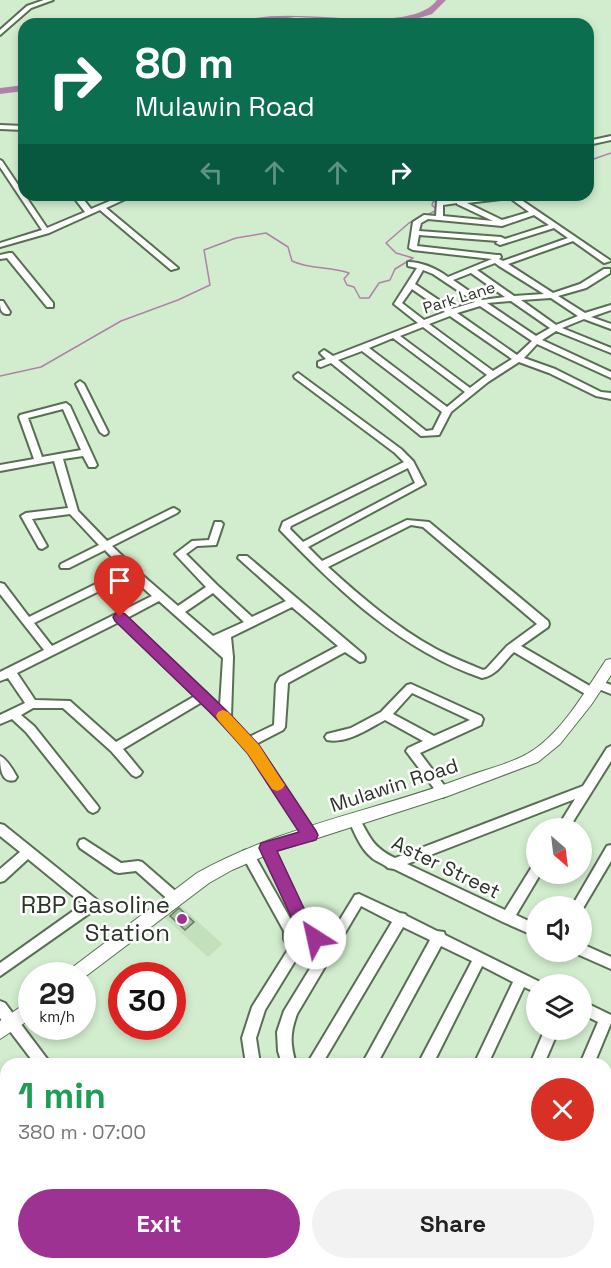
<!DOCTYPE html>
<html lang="en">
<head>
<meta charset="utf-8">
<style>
  :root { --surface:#fff; --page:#f2f2f2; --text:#222; --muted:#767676; --accent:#9d3293 }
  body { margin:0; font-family:"Space Grotesk",sans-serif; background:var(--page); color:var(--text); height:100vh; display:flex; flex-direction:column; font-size:22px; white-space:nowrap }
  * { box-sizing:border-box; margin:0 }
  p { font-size:20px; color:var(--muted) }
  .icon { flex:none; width:33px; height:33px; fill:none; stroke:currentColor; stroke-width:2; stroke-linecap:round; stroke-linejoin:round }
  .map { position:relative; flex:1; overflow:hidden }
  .side { position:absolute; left:0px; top:1058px; width:612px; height:212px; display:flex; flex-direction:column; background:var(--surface); border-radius:18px 18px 0 0; box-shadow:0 3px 9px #0003 }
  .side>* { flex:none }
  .banner { position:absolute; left:18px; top:18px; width:576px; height:183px; border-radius:18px; box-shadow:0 3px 9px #0003; background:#0b6e4f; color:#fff; overflow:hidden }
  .needle { width:39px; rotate:152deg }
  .controls { position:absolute; left:526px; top:818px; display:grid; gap:12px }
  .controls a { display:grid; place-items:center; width:66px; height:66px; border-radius:50%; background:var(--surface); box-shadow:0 3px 9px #0003; font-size:30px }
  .speed { position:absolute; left:18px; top:962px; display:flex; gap:12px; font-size:30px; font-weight:700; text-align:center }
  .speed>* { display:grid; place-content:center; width:78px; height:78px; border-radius:50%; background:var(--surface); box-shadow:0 3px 9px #0003; line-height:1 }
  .speed small { font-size:15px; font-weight:400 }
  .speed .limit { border:9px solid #d22; background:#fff; color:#111 }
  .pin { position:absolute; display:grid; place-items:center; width:51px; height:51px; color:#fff; margin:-62px -26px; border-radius:50% 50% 50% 0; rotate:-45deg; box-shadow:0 0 6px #0007 }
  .pin .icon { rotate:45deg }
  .me { position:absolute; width:66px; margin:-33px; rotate:325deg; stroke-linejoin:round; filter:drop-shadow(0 0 4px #0008) }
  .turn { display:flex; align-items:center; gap:21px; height:126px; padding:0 18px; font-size:27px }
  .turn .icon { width:78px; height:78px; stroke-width:2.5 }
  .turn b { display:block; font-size:42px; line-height:51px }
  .lanes { display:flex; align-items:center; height:57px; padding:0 18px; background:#0003; justify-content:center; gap:30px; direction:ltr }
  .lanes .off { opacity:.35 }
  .round { display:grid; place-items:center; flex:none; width:63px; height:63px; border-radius:32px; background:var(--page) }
  .overview { display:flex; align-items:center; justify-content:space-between; height:102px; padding:0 18px }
  h1 { font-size:36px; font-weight:700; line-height:45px; color:#1e9e55 }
  .action { display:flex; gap:12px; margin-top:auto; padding:12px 18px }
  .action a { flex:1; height:69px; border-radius:36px; background:var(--accent); color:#fff; font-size:24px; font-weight:700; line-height:69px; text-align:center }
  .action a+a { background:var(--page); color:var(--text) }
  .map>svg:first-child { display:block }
  .built { fill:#c2e0bc }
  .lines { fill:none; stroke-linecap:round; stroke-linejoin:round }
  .stream { stroke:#b181aa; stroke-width:1.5 }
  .river { fill:#b181aa; fill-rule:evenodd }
  .building { fill:#a4bd9f; stroke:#647b60; stroke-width:1.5 }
  .minor-casing { stroke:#586f54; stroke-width:4 }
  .major-casing { stroke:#586f54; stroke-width:2 }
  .minor { fill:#fff; fill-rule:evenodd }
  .major { fill:#fff; fill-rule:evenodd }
  .route { fill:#9d3293; stroke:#662060; stroke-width:1.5 }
  .slow { fill:#f59e0b }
  .poi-dot { fill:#9d3293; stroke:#fff; stroke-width:2 }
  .labels { text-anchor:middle; stroke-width:5; stroke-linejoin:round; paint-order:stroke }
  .far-street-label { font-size:16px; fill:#2a3428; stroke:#fff }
  .street-label { font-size:20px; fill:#2a3428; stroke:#fff }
  .near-poi-label { font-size:24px; fill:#2a3428; stroke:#fff; text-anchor:end }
</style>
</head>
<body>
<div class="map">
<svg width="611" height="1268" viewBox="0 0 611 1268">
  <rect width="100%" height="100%" fill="#d2edce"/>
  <path class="built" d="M180 905 222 944 208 957 164 917Z"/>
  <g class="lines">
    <g class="stream">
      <path d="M588 161 611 153"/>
      <path d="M425 216 437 210 432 205 433 202 447 198 484 195"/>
      <path d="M0 376 41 367 121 321 178 300 210 285 204 250 236 238 266 233 288 247 292 261C311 270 330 266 349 273L344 279 347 285 354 287 360 298H369L379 283 390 280 395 269 413 258 396 253 386 243 409 223 420 218"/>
    </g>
    <g class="river">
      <path d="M437 0H446L432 14 416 19 378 21 296 17 237 24C283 0 407 40 437 0Z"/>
      <path d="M24 85V91L0 94V88Z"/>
    </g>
  </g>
  <path class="building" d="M179 908 194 922 185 930 170 916Z"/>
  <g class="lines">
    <g class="minor-casing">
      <g id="minor">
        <path d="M44 0H53L31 8 0 35V30L27 6Z"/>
        <path d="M0 125 24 126V130L0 129Z"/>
        <path d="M611 136V140L588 145V141Z"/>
        <path d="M0 160 2 161 47 228 85 212 72 195H80L91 209 124 195H134L106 208 178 268 171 270 100 210 49 233 0 247V243L42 230 0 167Z"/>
        <path d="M499 195H514L611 261 604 263 573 241 508 264 553 293 580 284 604 269H610V273L586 288 558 296 585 313 611 305V310L591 317 611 324V329L584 319 562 328 611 348V353L556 331 542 340 611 372V378L537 344 524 358 555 369 601 392 611 393V399L596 396 549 373 519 362 488 382 451 412 439 435 421 436 331 363 321 367 318 366V362L326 359 320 353 324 350 333 356 418 323 394 304 417 268 408 266V262C422 262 437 269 448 277L492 259 413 250 409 248 413 222 424 215 436 216 437 201ZM510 198 529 212 502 220 467 203ZM457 203V204L493 221 443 216V205ZM534 215 549 225 505 239 501 237 419 231 421 223 428 219 502 226ZM554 228 568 238 503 261 499 259 501 257 500 255H497L417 246 419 235 498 241 496 243 500 245ZM495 263 499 266 544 294 514 296 477 270ZM423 270 433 274 475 302 452 309 415 284ZM471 273 505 297 482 300 453 280ZM412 289 445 312 424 320 402 303ZM551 298 578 316 556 325 521 300ZM511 301 550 328 536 336 487 303ZM480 306 532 341 517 355 457 313ZM450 316 512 359 493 371 429 324ZM423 327 487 375 470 388 400 336ZM393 338 465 392 447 407 369 348ZM362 351 442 412 433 430 426 431 338 360Z"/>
        <path d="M9 253H12L53 303V307H47L7 258 0 259V255Z"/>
        <path d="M0 301H3L10 312 9 314H6C0 313 0 306 0 301Z"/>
        <path d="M298 373 401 449 413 461 425 484 308 547 322 561 407 520 429 522 548 621 549 624 548 627 521 646 595 689 596 692 595 695H587L514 652C503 662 498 675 482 678 402 651 339 591 282 532L280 530 283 522 404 462 395 453 295 378 294 376ZM408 468 415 483 303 542 290 529 291 526ZM411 525 423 527 537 624 507 646 486 669 483 670C467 663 451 657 436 649 396 627 361 597 328 567Z"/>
        <path d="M80 381 84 384 108 432 107 434 104 435 100 432 76 384Z"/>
        <path d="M66 403 70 406 97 465 95 467H89L83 456 63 459 78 511 107 541 171 509 174 508 179 511 177 513 112 546 141 574 178 606 206 587 175 554 192 541 209 540 215 522H221L223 524 216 545 197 546 186 554 217 585 252 617 286 601 238 558 239 556H247L364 655 365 658 364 661 360 662 345 652 288 683 285 727 283 730 256 744 314 831 316 835 314 839 310 840 306 839 249 752 202 702 123 749 142 772 140 775 136 777 132 775 111 751 63 708H33L21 715 34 726 97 805 99 808 97 811 93 813 89 811 26 732 12 719 0 724V715L25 703 8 678 0 681V672L44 650 0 594V583L4 584 29 617 124 570 105 550 69 568H61L60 566 61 564 99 545 70 514 32 519 47 546 42 549 39 548 21 516 26 513 68 508 54 461 0 471V465L34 459 19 417 20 415ZM63 409 81 450 42 457 28 418ZM130 576 152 596 52 646 34 623ZM213 593 244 622 213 636 185 612ZM159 601 223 658 220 706 127 618ZM292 607 338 646 280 677 276 684 274 725 249 737 231 717 233 657 231 637ZM119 622 195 696 116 742 70 701 35 700 17 673Z"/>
        <path d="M598 680 611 685V694L594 687 593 684 594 681Z"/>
        <path d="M411 684 481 716 483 719 481 725 420 753 447 789 449 792 447 795 443 797 439 795 406 751 408 748 423 741 385 720C368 729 347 744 327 740L325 737 327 734 351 728 381 712 407 685ZM412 693 470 720 434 736 393 714Z"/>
        <path d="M611 746V761L569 828H557L575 799 407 864 505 910 533 865 537 864V873H541L516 915 537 925V937L503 922 394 869 388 868C383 863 376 862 371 857 360 848 354 831 348 819L350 816 354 814 358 816C370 837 372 847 395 858L583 786 607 748Z"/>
        <path d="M0 756C7 759 13 770 17 777L15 780C1 784 0 767 0 756Z"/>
        <path d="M0 824 4 825 97 900 99 904 97 908 0 976V963L83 904 28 859 4 881 0 882V869L20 852 0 836Z"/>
        <path d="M84 839 121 863 138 861 142 862 180 895 182 899 180 903 176 904 172 903 136 871 119 873 115 872 80 848 78 844 80 840Z"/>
        <path d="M267 843 271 844 306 918 316 923 321 936 314 949 300 953 265 1010 256 1038 260 1064H246L242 1038 252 1007 289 948 284 939V931L242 855 244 851 248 850 252 851 291 920 294 919 261 848 263 844ZM300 929H305L308 932V938L304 941H300L296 938V932Z"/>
        <path d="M611 845V861L582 910V906H572L607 846Z"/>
        <path d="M359 894 400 913 405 914 407 916 437 931 444 932 445 935 542 983V984H537V993L524 987 488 1064H474L513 982 482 966 433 1064H418L472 961 441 946 377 1064H362L430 940 403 927 322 1064H307L392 922 361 906 297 1014C290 1033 290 1044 296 1064H282L278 1051 277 1032 284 1011 355 895Z"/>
        <path d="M582 944 611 957V969L577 954 576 951H582Z"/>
        <path d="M0 1001 5 1003 51 1064H35L0 1018Z"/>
        <path d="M582 1001 611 1015V1023L594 1064H580L598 1022 582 1014Z"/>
        <path d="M545 1029H559L544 1064H530Z"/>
        <path d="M6 1078V1094L0 1097V1081Z"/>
        <path d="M611 1111V1135L606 1137V1113Z"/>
        <path d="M6 1137V1153L0 1156V1140Z"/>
        <path d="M606 1240 611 1242V1258L606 1256Z"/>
        <path d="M6 1256V1263H15L13 1268H0V1259Z"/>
        <path d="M262 1263H280L282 1268H264Z"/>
        <path d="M442 1263H466L468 1268H444Z"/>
        <path d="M546 1263H562L560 1268H544Z"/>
      </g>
    </g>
    <g class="major-casing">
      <g id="major">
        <path d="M611 659V675L591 705 560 744 538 762 448 796 271 853 232 870 209 883 82 979V975H67L69 970 197 873C281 826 379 810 468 776 490 768 519 762 539 746 567 724 586 690 606 660Z"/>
        <path d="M32 999V1018L0 1039V1021Z"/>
      </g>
    </g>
    <use href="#minor" class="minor"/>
    <use href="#major" class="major"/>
  </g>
  <path class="route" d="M120 612 125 614 230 714 259 745 316 831 318 835 316 840 277 851 309 919 318 923 323 938 321 943 315 945 309 943 305 933 297 929 259 848 261 843 299 832 248 754 220 722 115 621 113 617 115 614Z"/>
  <path class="slow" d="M223 710 228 712 259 745 282 781 285 785 282 789 277 791 272 789 248 754 218 720 216 716 218 712Z"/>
  <circle class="poi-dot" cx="182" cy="919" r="6"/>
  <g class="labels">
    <g class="far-street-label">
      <text transform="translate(459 297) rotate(-17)" y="6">Park Lane</text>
    </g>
    <g class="street-label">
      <text transform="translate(394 785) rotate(-18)" y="7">Mulawin Road</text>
      <text transform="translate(446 867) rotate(26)" y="7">Aster Street</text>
    </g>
    <g class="near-poi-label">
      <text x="170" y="913">RBP Gasoline<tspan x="170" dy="28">Station</tspan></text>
    </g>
  </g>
</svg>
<div class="controls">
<a><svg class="needle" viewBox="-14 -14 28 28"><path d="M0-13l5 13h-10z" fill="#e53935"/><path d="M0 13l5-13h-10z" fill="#767676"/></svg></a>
<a><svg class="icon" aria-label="sound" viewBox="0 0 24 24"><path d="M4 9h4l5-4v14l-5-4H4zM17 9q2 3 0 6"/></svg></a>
<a><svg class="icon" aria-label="layers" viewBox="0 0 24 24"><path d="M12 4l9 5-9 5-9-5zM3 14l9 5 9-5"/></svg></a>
</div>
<div class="speed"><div>29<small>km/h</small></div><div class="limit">30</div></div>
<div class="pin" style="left:120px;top:617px;background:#d93025"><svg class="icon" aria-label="arrive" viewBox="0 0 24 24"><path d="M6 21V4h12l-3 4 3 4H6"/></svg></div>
<svg class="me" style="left:315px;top:938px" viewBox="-20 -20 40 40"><circle r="19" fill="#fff"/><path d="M0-13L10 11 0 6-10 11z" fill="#9d3293"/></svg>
<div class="banner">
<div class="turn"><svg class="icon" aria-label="right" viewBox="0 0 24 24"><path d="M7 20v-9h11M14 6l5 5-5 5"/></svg><div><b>80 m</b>Mulawin Road</div></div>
<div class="lanes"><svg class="icon off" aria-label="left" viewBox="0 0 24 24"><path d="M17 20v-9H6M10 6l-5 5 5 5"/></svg><svg class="icon off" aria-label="ahead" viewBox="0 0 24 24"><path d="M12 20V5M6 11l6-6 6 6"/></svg><svg class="icon off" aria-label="ahead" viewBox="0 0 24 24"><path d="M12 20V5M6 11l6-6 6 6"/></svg><svg class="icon" aria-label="right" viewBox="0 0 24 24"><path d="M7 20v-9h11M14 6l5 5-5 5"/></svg></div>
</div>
<section class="side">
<div class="overview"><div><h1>1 min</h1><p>380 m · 07:00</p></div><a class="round" style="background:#d93025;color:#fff"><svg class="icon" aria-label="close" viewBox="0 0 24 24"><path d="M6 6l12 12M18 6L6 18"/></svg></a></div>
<div class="action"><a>Exit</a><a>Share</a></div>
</section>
</div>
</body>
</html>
